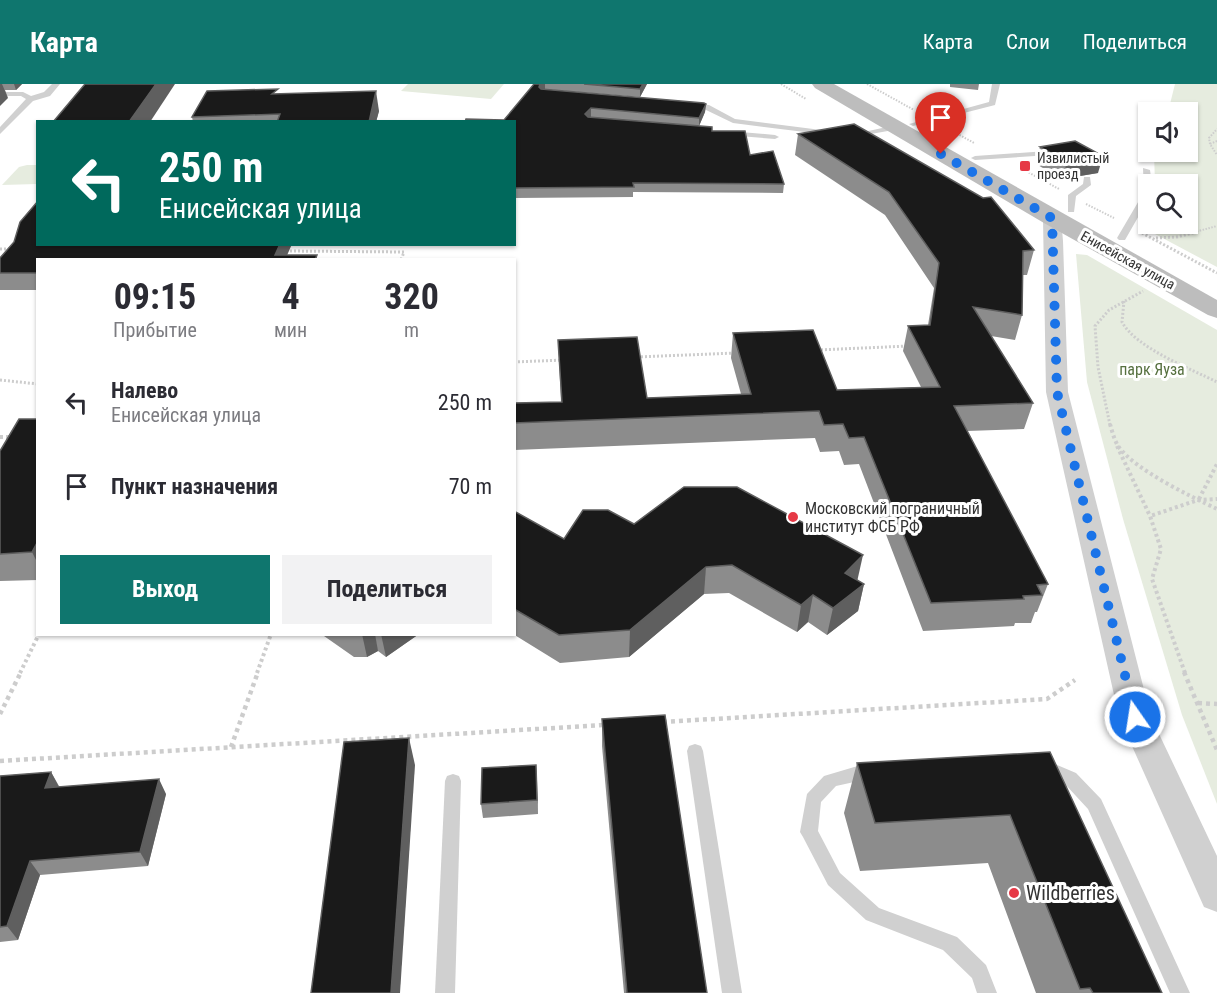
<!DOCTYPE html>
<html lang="ru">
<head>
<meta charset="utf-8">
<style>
  :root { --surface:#fff; --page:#f2f2f3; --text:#2b2b33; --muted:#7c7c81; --accent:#0f766e }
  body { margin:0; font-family:"Roboto Condensed",sans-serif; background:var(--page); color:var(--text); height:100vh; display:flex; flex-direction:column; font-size:22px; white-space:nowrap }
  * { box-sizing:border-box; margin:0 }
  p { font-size:20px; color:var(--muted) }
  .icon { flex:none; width:33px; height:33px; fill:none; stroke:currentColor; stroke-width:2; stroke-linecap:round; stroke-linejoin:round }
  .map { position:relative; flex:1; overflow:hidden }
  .details { position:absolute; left:36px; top:174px; width:480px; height:378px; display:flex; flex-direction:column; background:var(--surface); border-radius:0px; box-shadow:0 2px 4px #0004 }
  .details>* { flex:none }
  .banner { position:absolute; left:36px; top:36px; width:480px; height:126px; border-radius:0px; box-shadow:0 2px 4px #0004; background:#00695c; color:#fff; overflow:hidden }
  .fabs { position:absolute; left:1138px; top:18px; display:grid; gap:12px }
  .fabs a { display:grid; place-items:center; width:60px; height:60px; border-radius:0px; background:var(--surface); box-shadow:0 2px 4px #0004; font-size:30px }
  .pin { position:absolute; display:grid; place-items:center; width:51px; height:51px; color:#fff; margin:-62px -26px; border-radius:50% 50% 50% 0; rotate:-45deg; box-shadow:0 0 6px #0007 }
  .pin .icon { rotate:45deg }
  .me { position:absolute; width:66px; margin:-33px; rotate:347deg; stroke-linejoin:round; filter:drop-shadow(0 0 4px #0008) }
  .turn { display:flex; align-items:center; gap:21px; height:126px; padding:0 24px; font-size:27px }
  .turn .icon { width:78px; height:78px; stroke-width:2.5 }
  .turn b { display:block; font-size:42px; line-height:51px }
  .eta { display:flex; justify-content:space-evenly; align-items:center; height:102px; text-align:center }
  .eta b { font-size:36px; font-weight:700; line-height:42px }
  .primary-button { display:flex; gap:12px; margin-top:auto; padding:12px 24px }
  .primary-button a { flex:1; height:69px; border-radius:0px; background:var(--accent); color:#fff; font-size:24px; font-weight:700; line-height:69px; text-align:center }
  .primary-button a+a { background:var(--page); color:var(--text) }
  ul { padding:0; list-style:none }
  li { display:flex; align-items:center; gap:18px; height:84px; padding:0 24px }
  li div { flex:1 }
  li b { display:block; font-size:22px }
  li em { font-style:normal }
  header { display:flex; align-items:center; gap:36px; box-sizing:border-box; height:84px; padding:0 30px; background:var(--accent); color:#fff }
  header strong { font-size:28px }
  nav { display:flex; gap:33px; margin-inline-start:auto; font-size:21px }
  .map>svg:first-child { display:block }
  .green { fill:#e6ecdf }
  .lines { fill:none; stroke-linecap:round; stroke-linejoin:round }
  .path-far3 { stroke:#cdcdcd; stroke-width:2; stroke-dasharray:1.5 1.5; stroke-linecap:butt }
  .path-far2 { stroke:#cdcdcd; stroke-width:3; stroke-dasharray:2 2; stroke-linecap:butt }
  .path-far1 { stroke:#cdcdcd; stroke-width:4; stroke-dasharray:3 3; stroke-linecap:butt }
  .path { stroke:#cdcdcd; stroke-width:4.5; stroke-dasharray:4 4; stroke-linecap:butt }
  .lane { fill:#d0d0d0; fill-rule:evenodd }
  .street { fill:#d0d0d0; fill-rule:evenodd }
  .secondary { fill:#bdbdbd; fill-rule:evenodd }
  .wall { fill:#8c8c8c }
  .shaded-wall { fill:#5f5f5f }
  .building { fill:#1a1a1a; stroke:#5f5f5f; stroke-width:1.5 }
  .route { stroke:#1a73e8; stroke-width:10; stroke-dasharray:0 18 }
  .poi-dot { fill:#e63946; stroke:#fff; stroke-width:2 }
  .labels { text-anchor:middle; stroke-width:6; stroke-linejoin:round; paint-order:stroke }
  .far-poi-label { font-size:14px; fill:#333; stroke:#fff; text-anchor:start }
  .far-street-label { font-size:14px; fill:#333; stroke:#fff }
  .park-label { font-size:16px; fill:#56703f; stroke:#fff }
  .poi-label { font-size:16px; fill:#333; stroke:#fff; text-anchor:start }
  .near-poi-label { font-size:20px; fill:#333; stroke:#fff; text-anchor:start }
</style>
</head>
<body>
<header>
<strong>Карта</strong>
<nav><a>Карта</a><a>Слои</a><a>Поделиться</a></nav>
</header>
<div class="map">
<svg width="1217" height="909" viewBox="0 0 1217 909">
  <rect width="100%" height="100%" fill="#fff"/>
  <g class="green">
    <path d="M408 0H504L491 15 401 7Z"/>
    <path d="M1175 0H1217V183L1140 142 1149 129V140H1188V100H1155L1154 68H1188V28H1168Z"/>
    <path d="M27 81H37V100L2 101 19 83Z"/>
    <path d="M1076 170 1087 171 1217 246V720L1182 631 1123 435 1087 298Z"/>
  </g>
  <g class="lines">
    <g class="path-far3">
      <path d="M781 0 806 15"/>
      <path d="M867 0 914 26"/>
      <path d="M949 45 974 59"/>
      <path d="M1217 57 1210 60 1217 71"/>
      <path d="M1210 60 1209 54 1217 45"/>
      <path d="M1026 87 1059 105"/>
      <path d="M1086 120 1114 134"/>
      <path d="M1191 149 1217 142"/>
    </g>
    <g class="path-far2">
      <path d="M1142 149 1217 189"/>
      <path d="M1156 154 1177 153 1196 148"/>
      <path d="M0 165H11"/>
      <path d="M286 167 404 168 401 176"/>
      <path d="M1124 217 1122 238C1136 264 1191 285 1217 298"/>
      <path d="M817 266 909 262"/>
      <path d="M637 273 735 269"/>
      <path d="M514 278 564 276"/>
      <path d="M0 296 38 300"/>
      <path d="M1110 341 1098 283 1095 242 1109 226 1143 207"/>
    </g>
    <g class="path-far1">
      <path d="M1110 340C1112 347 1114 355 1118 362 1135 386 1190 412 1217 425"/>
      <path d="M0 353H11"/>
      <path d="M1117 362 1150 432"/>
      <path d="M1199 415 1217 380"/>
      <path d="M20 589 39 550"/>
      <path d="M257 589 271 550"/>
      <path d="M1185 589 1152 495 1161 465 1150 432 1198 416 1217 415"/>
    </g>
    <g class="path">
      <path d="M1184 588 1217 666"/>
      <path d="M1198 619 1217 620"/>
      <path d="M0 630 21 588"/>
      <path d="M663 638 1047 615 1075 596"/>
      <path d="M231 663 258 588"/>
      <path d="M0 677 604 641"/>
    </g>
    <g class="lane">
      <path d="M52 0H60L50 12 33 17 0 50V43L26 15 21 12H0V8H23L31 12 44 8Z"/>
      <path d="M992 0H1000L995 21 913 42 909 40 989 18Z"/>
      <path d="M687 19 709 21 735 35 829 47 833 49 829 51 733 39 704 25 684 23V19Z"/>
      <path d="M896 41 900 43 899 45 854 53 850 51Z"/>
      <path d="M729 47 775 51 779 53 775 55 726 51 725 49Z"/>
      <path d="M1047 67 1051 69 1050 71 975 76 971 74 975 72Z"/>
      <path d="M1143 84 1150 86 1152 100H1149V114L1125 156H1119L1117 154 1144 108Z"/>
      <path d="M1084 93H1090L1091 101 1076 112 1074 128H1068V111L1083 100Z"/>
      <path d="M695 660 701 662 703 667 742 909H722L687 667 689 662Z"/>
      <path d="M1043 675 1076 689 1101 715 1190 909H1170L1088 725 1064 699 1037 687 1035 682 1037 677Z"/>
      <path d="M861 681 877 683 879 688 877 693 836 702 821 718 818 747 840 789 879 824 957 853 986 881 997 909H977L972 894 943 866 866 836 828 801 803 753 800 748 807 710 824 692Z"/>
      <path d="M453 690 459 692 461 697 455 909H435L445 697 447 692Z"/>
    </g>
    <path class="street" d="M1052 129 1058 130 1061 134 1063 157 1068 308 1151 633 1217 772V828L1204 823 1119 633 1046 308 1043 134 1046 130Z"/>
    <path class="secondary" d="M812 0H834L1217 216V234L1208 231 1044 139 815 4Z"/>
  </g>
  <g class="wall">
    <path d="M0 0H22L16 6H5L8 14Z"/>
    <path d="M534 0H647L640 13 542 5 706 20 705 28 699 42 712 47 750 71 784 100 783 109 633 108V113L514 114V38L504 36Z"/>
    <path d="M950 0H979L978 6 950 3Z"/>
    <path d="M279 10 379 27 376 38H193L192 33Z"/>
    <path d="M798 50 1034 166 1027 191H1023L1022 231 1015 256 991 252 1033 319 1024 345 967 347 1048 500 1037 528H1035L1031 539H1015L1014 542 923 547 859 380 844 381 839 367 820 368 815 354 514 366V319L561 318 558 256 647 314 741 310 731 274 733 249 837 306 921 303 903 267 908 242 928 241 934 204 885 131 795 71Z"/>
    <path d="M1040 63 1098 89 1062 95 1036 80Z"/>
    <path d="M14 158 287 171H317V176H38V206H0V174Z"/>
    <path d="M38 335V496L0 497V367Z"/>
    <path d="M514 427 564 455 634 440 857 496 864 500 858 527 827 551 808 538 797 548 729 509 704 510 629 573 560 579 513 550H514Z"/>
    <path d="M324 550H419L386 573 378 567 367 573H354L324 552Z"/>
    <path d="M602 635 707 909H624L602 662Z"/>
    <path d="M1050 668 1162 909H1036L988 779 860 787 844 729 857 679Z"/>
    <path d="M536 681 538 730 483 734 481 720Z"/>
    <path d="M51 688 59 702 166 710 148 782 40 791 18 856 0 858V692Z"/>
  </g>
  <g class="shaded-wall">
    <path d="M0 0H2L8 14 0 22Z"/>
    <path d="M14 0H22L16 6Z"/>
    <path d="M156 0H175L150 38H129Z"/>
    <path d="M540 0H545V5H540V11Z"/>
    <path d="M643 0H647L640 13V5Z"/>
    <path d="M376 7 379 27 376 38H369Z"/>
    <path d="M706 20 705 28 699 42V34Z"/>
    <path d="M591 24V33L585 38V30Z"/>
    <path d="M1103 72 1098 89 1062 95 1067 78Z"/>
    <path d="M280 160H292L285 176 275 171Z"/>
    <path d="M38 457V480L32 468Z"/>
    <path d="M863 471 857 498 845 489Z"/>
    <path d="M706 483 704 510 629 573 630 546Z"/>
    <path d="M864 500 858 527 827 551 833 524Z"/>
    <path d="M813 511 808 538 797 548 801 521Z"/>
    <path d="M362 550H375L378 567 367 573Z"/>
    <path d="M381 550H419L386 573Z"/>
    <path d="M409 654 415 681 400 909H391Z"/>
    <path d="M536 681 537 695 538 730 537 716Z"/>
    <path d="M51 688 59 703 45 704Z"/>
    <path d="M159 695 166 710 148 782 140 768Z"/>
    <path d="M30 777 40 791 18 856 7 842Z"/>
  </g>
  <g class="building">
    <path d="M85 0H156L129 38H53Z"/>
    <path d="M534 0H540L539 3 541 5 704 19 706 20 699 34 591 24 585 30 588 33 712 43V47H745L750 71 773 67 784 100 633 99 634 103 514 104V38H465L466 35 504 36Z"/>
    <path d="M584 0H643L640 5Z"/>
    <path d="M278 5 272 10 376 7 369 38H277L280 30 192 33 207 7Z"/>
    <path d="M854 40 983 114 991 113 1034 166 1023 167 1022 231 973 223 1033 319 954 322 1048 500 1037 501 1042 511 1023 512 1024 515 931 519 864 353 849 354 843 340 824 341 819 327 514 339V319L562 318 558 256 637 253 647 314 751 310 733 249 813 246 837 306 940 303 908 242 930 241 939 179 889 108 798 50Z"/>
    <path d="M1075 57 1103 72 1067 78 1040 63Z"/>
    <path d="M38 117V160H280L275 171H317L315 176H38V189H0V174L14 158 20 138Z"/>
    <path d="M19 335H38V457L32 468 0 470V367Z"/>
    <path d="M684 403H737L863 471 845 489 864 500 833 524 813 511 801 521 732 481 706 483 630 546 559 551 514 525V427L564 455 583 426H608L634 440Z"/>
    <path d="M665 631 707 909H627L602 635Z"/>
    <path d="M409 654 391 909H311L344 658Z"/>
    <path d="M1050 668 1162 909H1093L1090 904 1080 905 1010 731 875 739 857 679Z"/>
    <path d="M536 681 537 716 481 720 482 684Z"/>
    <path d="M51 688 45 704 159 695 140 768 30 777 7 842 0 843V692Z"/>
  </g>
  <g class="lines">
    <path class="route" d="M941 70 1052 134 1057 308 1135 633"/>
  </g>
  <g class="poi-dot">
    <rect x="1019" y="76" width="12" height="12" rx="3"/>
    <circle cx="793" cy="433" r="6"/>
    <circle cx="1014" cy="809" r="6"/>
  </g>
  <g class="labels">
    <g class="far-poi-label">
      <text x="1037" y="79">Извилистый<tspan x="1037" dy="16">проезд</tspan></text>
    </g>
    <g class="far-street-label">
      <text transform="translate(1128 176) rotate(29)" y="5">Енисейская улица</text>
    </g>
    <g class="park-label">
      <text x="1152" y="291">парк Яуза</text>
    </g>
    <g class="poi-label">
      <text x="805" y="430">Московский пограничный<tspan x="805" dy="18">институт ФСБ РФ</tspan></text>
    </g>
    <g class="near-poi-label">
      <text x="1026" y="816">Wildberries</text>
    </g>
  </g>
</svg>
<div class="fabs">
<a><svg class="icon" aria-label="sound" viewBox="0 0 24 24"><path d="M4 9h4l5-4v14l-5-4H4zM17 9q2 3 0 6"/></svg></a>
<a><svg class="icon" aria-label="search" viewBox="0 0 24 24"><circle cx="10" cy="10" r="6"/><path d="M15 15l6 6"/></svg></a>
</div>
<div class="pin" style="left:941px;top:70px;background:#d93025"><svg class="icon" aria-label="arrive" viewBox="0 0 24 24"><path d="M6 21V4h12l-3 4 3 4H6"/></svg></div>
<svg class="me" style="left:1135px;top:633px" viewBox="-20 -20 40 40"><circle r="17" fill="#1a73e8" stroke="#fff" stroke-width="3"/><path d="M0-11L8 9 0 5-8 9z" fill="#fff"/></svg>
<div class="banner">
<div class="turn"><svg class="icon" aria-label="left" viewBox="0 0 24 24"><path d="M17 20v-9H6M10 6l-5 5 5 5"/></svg><div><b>250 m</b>Енисейская улица</div></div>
</div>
<section class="details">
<div class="eta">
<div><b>09:15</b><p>Прибытие</p></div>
<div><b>4</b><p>мин</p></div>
<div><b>320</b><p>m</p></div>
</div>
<ul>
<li><svg class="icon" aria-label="left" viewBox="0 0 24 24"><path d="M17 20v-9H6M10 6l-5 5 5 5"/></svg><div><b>Налево</b><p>Енисейская улица</p></div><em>250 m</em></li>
<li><svg class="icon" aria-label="arrive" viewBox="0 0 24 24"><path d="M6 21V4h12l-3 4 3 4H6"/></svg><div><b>Пункт назначения</b></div><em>70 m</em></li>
</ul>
<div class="primary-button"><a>Выход</a><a>Поделиться</a></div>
</section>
</div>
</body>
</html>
